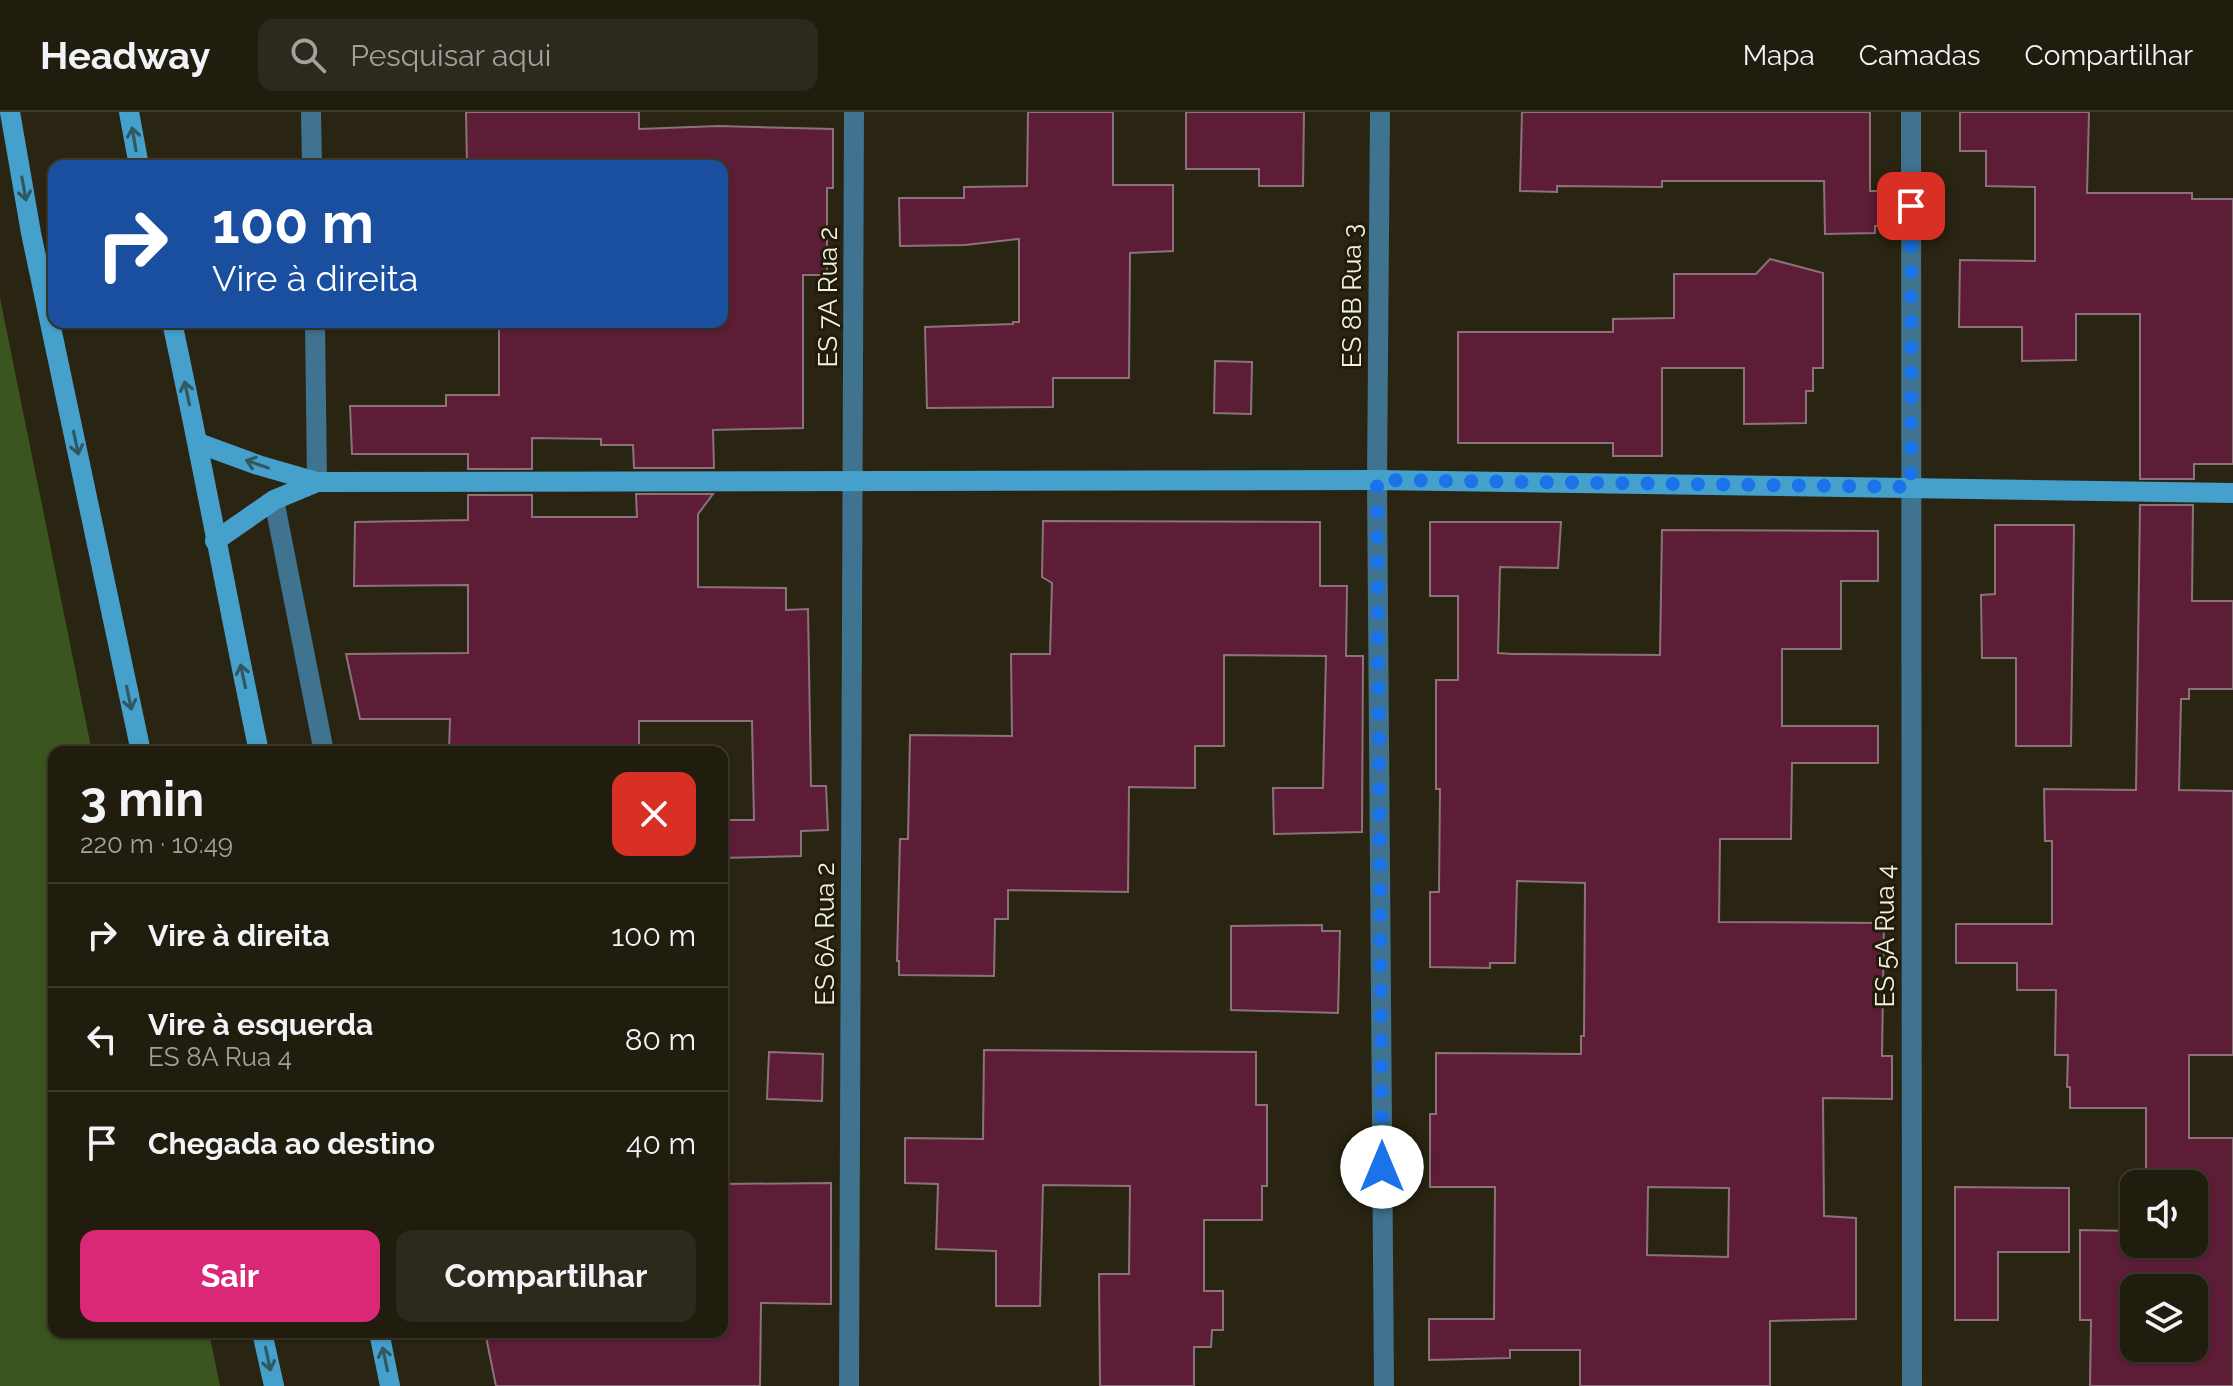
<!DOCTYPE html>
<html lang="pt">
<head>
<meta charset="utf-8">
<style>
  :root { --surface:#201c0e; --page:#2d291c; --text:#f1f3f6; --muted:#a2a19e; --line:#3d3a2e; --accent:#db2777 }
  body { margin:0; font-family:Raleway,sans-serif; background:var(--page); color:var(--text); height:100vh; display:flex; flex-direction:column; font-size:30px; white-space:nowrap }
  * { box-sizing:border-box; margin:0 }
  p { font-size:26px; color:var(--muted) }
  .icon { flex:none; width:44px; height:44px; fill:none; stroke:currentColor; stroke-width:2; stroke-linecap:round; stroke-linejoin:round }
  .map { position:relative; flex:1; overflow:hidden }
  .panel { position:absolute; left:48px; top:634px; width:680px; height:592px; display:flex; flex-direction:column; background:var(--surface); border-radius:16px; box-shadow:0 2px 6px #0004,0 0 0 2px var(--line) }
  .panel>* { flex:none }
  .top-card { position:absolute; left:48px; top:48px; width:680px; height:168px; border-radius:16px; box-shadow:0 2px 6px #0004,0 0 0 2px var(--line); background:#1a4fa0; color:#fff; overflow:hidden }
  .tools { position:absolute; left:2120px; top:1058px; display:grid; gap:16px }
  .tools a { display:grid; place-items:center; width:88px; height:88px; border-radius:16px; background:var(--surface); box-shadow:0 2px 6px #0004,0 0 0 2px var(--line); font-size:40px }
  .pin { position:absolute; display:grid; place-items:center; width:68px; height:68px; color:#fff; margin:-34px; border-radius:16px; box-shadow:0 4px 12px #0006 }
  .me { position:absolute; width:88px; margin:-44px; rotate:0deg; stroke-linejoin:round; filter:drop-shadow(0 0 6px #0008) }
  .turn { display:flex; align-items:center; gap:28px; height:168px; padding:0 32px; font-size:36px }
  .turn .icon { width:104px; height:104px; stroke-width:2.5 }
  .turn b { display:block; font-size:56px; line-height:68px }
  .round { display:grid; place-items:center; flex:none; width:84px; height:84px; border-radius:16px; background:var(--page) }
  .summary { display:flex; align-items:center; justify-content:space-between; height:136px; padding:0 32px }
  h1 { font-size:48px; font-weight:700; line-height:60px }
  .action { display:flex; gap:16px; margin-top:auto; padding:16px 32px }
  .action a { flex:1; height:92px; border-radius:16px; background:var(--accent); color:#fff; font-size:32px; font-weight:700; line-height:92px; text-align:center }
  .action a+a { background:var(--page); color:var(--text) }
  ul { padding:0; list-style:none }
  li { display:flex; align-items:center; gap:24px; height:104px; padding:0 32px; border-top:2px solid var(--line) }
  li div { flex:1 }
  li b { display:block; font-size:30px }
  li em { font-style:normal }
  header { display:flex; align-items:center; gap:48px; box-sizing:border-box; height:112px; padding:0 40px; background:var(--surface); border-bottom:2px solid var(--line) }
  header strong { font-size:38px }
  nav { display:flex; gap:44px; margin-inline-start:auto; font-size:28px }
  .search { width:560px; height:72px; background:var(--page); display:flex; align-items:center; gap:20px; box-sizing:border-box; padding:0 28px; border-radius:16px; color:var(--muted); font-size:30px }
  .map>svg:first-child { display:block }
  .green { fill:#3a551d }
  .building { fill:#5d1d37; stroke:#8b727a; stroke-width:2; fill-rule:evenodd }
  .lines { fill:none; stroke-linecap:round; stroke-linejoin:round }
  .lane { stroke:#3f738f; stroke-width:20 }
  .street { stroke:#3f738f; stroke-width:20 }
  .secondary { stroke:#46a0cc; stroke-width:20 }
  .oneway { stroke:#315761 }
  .route { stroke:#1a73e8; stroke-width:14; stroke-dasharray:0 25.2 }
  .labels { text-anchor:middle; stroke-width:6; stroke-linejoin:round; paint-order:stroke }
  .street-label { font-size:26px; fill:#f2f0e4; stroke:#201c09 }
</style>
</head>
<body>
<header>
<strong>Headway</strong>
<div class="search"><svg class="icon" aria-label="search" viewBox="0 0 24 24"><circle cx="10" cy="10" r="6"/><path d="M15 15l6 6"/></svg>Pesquisar aqui</div>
<nav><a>Mapa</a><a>Camadas</a><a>Compartilhar</a></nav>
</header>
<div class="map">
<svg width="2233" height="1274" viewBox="0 0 2233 1274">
  <rect width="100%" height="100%" fill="#2a2512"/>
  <path class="green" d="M0 186 92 640H54V1220H209L220 1274H0Z"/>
  <g class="building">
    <path d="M466 0H639V17L719 14 833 17V76H827V163H803V316L713 318 714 356H634L633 333H601V327L532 326V357H468V342H352L350 294H446V283H499V210H722V54H467Z"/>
    <path d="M1028 0H1113V73H1173V139L1130 141 1129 266H1053V295L927 296 925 215 1013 212V210H1019V127L965 133 900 134 899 86H964V75L1027 74Z"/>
    <path d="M1186 0H1304L1303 74H1259V57H1186Z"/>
    <path d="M1522 0H1870V79H1893V114H1875V121L1825 122 1824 69H1662V75L1557 74V80L1520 79Z"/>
    <path d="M1960 0H2089L2087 81H2192V87H2233V352H2194V367H2140V202H2076V248L2022 249V215H1959L1960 148 2035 149V75L1986 74V39H1960Z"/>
    <path d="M1770 147 1823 161V256H1813V279H1806V311L1744 312V256H1662V344H1613V331H1458V220H1613V207L1674 206V162H1756Z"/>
    <path d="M1215 249 1252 250 1251 302 1214 301Z"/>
    <path d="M636 382H713L698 402V475L786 476V498L808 497 811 674H826L828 718 801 719V744L722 746V708H754L752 609H639V640H449L450 607H360L346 542 468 541V473L354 474 355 410 468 408V383H532V405H637Z"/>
    <path d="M2140 393H2193L2192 489H2233V577H2189V587H2181L2179 678 2233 679V943H2189V1026H2233V1274H2090L2091 1208H2080V1118L2134 1119V1132H2194V1072H2146V996H2070V975H2067L2068 943H2055L2056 878H2017V851H1956V812H2052V729H2045L2044 677 2136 678ZM2134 1176H2194V1236H2134Z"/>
    <path d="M1043 409 1320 410V474H1347L1346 544H1363L1362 720 1274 722 1273 676H1323L1326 544 1224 543V634H1195V676L1129 675 1128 780 1008 778V807H995L994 864 899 863V849H897L900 727H908L910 623 1012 624 1011 542H1050L1052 471 1042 465Z"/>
    <path d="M1430 410H1561L1558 456 1500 455 1498 541 1513 542 1660 543 1662 418 1878 419V469H1841V537H1782V614H1878V651H1792L1791 727H1720L1719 810 1884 811 1882 944H1892V987L1823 986 1824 1104 1856 1106V1207L1770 1209V1274H1580V1238H1510V1246L1429 1248V1207H1494L1495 1075H1430V1002H1436V941L1581 942V924H1584L1585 771 1517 769 1515 851H1490V856L1430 855V780H1439L1440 677H1436V568H1458V484H1430ZM1648 1075 1729 1076 1728 1145 1647 1143Z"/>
    <path d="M1995 413H2074L2071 634H2016V546H1982L1981 483 1995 482Z"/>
    <path d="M1322 813V819H1340L1338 901 1231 898V814Z"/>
    <path d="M984 938 1256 940V993H1267V1074H1262V1108H1204V1179H1223V1218H1212L1211 1235H1194V1274H1100L1099 1162H1129L1130 1074 1043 1073 1040 1194H996V1139L936 1137 938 1072 905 1071V1026L983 1027Z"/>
    <path d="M769 940 823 942 822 989 767 987Z"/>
    <path d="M831 1071V1192L761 1191 760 1274H496L485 1220H722V1072Z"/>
    <path d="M1955 1075 2069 1076V1140H1998V1208H1955Z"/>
  </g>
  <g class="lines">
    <path class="lane" d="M274 388 324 640"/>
    <g class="street">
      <path d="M311 0 312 54"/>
      <path d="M1380 0 1377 368 1384 1274"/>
      <path d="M1911 0 1912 1274"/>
      <path d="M315 210 317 370"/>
      <path d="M849 1274 854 0"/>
    </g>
    <g class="secondary">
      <path d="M10 0 31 121 141 640"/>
      <path d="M129 0 139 54"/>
      <path d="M172 210C203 353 229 497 259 640"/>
      <path d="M198 331 258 353 317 370 1377 368 2233 381"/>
      <path d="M215 429 274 388 317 370"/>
      <path d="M262 1220 274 1274"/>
      <path d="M379 1220 390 1274"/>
    </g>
  </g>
  <defs><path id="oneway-shaft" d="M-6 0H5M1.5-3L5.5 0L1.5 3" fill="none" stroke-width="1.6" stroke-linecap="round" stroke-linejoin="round" transform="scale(2)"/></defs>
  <g class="oneway">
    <use href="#oneway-shaft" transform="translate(134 27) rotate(-100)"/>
    <use href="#oneway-shaft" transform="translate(24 77) rotate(80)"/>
    <use href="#oneway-shaft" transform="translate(187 281) rotate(-102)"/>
    <use href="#oneway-shaft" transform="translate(76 331) rotate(78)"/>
    <use href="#oneway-shaft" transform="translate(257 352) rotate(-161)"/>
    <use href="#oneway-shaft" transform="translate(243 564) rotate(-102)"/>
    <use href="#oneway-shaft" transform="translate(129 586) rotate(78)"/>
    <use href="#oneway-shaft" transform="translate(268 1247) rotate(78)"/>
    <use href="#oneway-shaft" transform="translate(385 1247) rotate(-102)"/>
  </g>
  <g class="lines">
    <path class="route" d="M1382 1055 1377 368 1911 375V94"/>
  </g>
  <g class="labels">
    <g class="street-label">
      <text transform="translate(1352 184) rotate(-90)" y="9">ES 8B Rua 3</text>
      <text transform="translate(828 185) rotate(-90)" y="9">ES 7A Rua 2</text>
      <text transform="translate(825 822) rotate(-90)" y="9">ES 6A Rua 2</text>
      <text transform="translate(1885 824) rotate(-90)" y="9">ES 5A Rua 4</text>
    </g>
  </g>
</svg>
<div class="tools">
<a><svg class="icon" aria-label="sound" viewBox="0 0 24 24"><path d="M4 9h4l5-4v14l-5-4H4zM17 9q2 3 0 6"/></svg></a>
<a><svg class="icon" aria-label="layers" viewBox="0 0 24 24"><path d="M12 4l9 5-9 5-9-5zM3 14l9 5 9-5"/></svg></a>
</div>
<div class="pin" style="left:1911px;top:94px;background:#d93025"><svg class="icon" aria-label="arrive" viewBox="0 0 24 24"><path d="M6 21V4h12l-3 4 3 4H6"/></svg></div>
<svg class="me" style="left:1382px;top:1055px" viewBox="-20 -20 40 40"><circle r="19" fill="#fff"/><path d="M0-13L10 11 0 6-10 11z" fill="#1a73e8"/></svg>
<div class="top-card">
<div class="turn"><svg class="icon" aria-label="right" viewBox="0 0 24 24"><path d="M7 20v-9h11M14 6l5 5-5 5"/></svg><div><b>100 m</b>Vire à direita</div></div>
</div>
<section class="panel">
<div class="summary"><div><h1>3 min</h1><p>220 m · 10:49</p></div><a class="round" style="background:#d93025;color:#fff"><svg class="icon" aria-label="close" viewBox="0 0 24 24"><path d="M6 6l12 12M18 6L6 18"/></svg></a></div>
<ul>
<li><svg class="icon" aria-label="right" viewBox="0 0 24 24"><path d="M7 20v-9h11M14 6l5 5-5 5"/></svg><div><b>Vire à direita</b></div><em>100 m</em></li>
<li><svg class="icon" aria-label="left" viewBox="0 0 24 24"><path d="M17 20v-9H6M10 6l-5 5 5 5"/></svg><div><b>Vire à esquerda</b><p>ES 8A Rua 4</p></div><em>80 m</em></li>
<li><svg class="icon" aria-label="arrive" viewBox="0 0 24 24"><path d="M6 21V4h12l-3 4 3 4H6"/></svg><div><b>Chegada ao destino</b></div><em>40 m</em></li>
</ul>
<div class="action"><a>Sair</a><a>Compartilhar</a></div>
</section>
</div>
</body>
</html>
